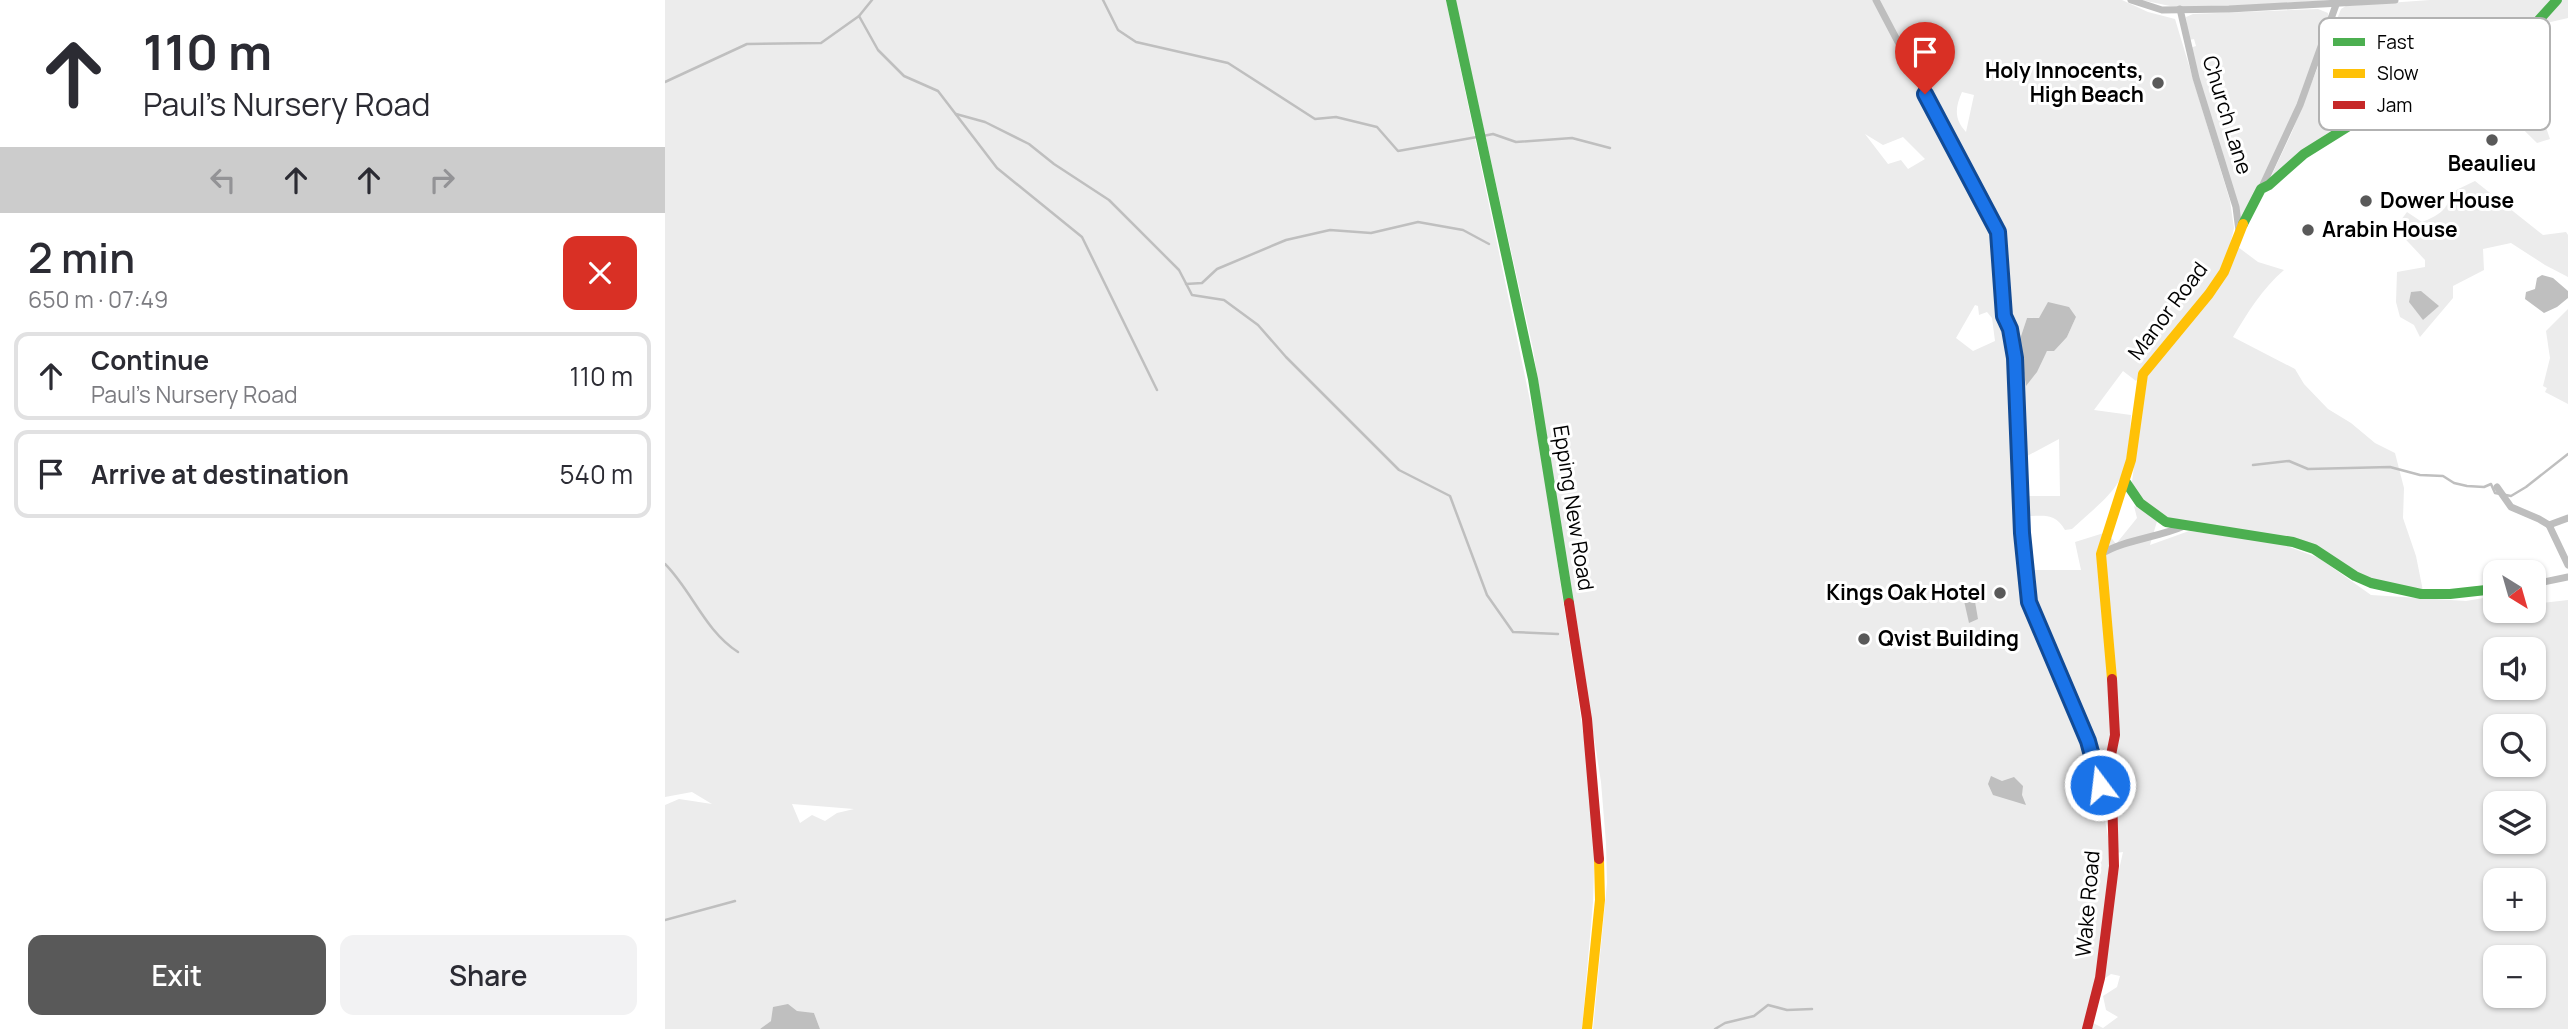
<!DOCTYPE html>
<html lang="en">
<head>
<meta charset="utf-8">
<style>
  :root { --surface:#fff; --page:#f2f2f3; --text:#2b2b33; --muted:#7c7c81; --line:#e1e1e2; --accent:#595959 }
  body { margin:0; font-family:Manrope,sans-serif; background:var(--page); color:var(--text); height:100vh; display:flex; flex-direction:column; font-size:26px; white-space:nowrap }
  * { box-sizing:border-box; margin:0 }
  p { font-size:23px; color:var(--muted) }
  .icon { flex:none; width:38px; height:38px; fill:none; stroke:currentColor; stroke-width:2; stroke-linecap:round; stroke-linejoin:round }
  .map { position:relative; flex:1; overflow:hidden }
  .panel { display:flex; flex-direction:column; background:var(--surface); width:665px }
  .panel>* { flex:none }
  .guide { background:#fff; color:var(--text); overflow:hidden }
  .needle { width:46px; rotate:143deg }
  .buttons { position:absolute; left:1818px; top:560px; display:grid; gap:14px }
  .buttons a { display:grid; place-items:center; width:63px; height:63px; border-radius:14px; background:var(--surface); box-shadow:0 2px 5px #0004; font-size:35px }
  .pin { position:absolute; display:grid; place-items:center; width:60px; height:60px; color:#fff; margin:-72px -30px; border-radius:50% 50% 50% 0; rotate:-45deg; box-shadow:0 0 7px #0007 }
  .pin .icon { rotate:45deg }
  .me { position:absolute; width:77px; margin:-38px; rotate:345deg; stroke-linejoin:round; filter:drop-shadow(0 0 5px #0008) }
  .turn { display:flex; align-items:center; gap:24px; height:147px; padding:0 28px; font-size:32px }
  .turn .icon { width:91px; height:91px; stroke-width:2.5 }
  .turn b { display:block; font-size:49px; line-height:60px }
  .lanes { display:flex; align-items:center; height:66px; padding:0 28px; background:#0003; justify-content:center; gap:35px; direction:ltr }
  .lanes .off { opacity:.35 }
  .round { display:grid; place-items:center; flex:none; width:74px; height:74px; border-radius:14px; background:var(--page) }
  .overview { display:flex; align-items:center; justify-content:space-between; height:119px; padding:0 28px }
  h1 { font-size:42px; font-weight:600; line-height:52px }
  .primary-button { display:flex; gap:14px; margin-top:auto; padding:14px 28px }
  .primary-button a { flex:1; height:80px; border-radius:14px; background:var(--accent); color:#fff; font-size:28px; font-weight:600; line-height:80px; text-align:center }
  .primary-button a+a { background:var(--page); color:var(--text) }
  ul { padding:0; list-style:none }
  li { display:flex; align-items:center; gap:21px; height:88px; margin:0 14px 10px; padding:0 14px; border:4px solid var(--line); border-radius:14px }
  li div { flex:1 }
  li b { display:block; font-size:26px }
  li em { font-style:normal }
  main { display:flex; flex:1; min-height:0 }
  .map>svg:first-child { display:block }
  .green { fill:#ececec; fill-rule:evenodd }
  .water { fill:#bfbfbf }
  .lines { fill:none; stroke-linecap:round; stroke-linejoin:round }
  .stream { stroke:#bfbfbf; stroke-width:2.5 }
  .street { stroke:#bebebe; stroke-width:7 }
  .fast { stroke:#4caf50; stroke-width:10 }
  .slow { stroke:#ffc107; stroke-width:10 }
  .jam { stroke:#c62828; stroke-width:10 }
  .route-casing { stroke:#114b97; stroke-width:18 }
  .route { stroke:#1a73e8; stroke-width:12 }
  .poi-dot { fill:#595959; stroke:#fff; stroke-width:2.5 }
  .labels { text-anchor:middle; stroke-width:6; stroke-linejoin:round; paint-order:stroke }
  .poi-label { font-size:21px; font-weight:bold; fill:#000; stroke:#fff; text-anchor:start }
  .street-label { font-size:21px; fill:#000; stroke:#fff }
  .key { fill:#fff; stroke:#b2b2b2; stroke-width:2 }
  .key-label { font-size:19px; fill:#000 }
</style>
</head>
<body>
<main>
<section class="panel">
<div class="guide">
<div class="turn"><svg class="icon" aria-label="ahead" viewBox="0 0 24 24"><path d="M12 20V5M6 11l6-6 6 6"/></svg><div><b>110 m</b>Paul's Nursery Road</div></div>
<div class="lanes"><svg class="icon off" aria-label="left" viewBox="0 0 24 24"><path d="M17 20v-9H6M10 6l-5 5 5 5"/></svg><svg class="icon" aria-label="ahead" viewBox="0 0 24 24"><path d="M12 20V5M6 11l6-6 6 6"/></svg><svg class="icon" aria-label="ahead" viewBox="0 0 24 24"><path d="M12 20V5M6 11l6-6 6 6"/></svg><svg class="icon off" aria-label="right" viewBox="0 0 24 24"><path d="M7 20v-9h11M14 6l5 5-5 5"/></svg></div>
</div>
<div class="overview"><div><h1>2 min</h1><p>650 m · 07:49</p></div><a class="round" style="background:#d93025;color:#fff"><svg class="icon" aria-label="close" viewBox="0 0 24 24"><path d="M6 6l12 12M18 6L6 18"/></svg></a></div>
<ul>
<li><svg class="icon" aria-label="ahead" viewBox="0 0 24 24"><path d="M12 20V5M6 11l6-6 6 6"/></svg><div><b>Continue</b><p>Paul's Nursery Road</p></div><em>110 m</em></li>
<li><svg class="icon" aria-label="arrive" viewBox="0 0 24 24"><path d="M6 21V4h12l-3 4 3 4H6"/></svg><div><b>Arrive at destination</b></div><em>540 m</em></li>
</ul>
<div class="primary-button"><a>Exit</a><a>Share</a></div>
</section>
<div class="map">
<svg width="1903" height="1029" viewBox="0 0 1903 1029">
  <rect width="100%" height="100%" fill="#fff"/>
  <g class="green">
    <path d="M0 0H781L875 448 925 778 930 839 928 902 917 1029H155L149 1013 106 1021 95 1029H0V805L14 799 47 804 27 792 0 797ZM127 804 189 809 172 813 160 821 147 815 135 823Z"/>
    <path d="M790 0H1457L1483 12 1510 19 1565 201 1569 228 1564 250 1554 279 1471 381 1458 371 1429 410 1466 415C1462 485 1457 484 1407 529L1400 530C1390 513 1381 516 1362 516L1361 496H1395L1394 439 1351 462 1348 531 1353 570H1416L1410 542 1442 532 1451 544 1472 518 1469 506 1493 518 1485 545 1524 531 1611 542 1654 558 1706 595 1801 601 1830 596V611H1869V604L1903 600V1029H928L942 883 941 843 936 782 868 349ZM1297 92 1309 95 1301 132C1289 119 1290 108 1297 92ZM1200 134 1218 145 1238 137 1260 159 1243 169 1236 160 1223 164ZM1310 305 1313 306 1314 315 1322 312 1327 318 1330 341 1308 351 1291 338ZM1411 317 1402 337 1382 351 1361 385 1354 342 1362 318ZM1830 649H1869V688H1830ZM1830 726H1869V765H1830ZM1433 782 1451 853 1458 852 1449 892 1446 853ZM1830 803H1869V842H1830ZM1830 880H1869V919H1830ZM1830 957H1869V996H1830ZM1446 974 1455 976 1452 987 1438 996 1441 1010 1453 1017 1438 1028 1428 1023 1429 986Z"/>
    <path d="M1476 0H1670L1530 8 1505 6Z"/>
    <path d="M1765 0H1903V18L1843 32 1836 43 1753 90 1726 98 1603 183 1627 132 1676 9 1681 6Z"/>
    <path d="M1653 9 1663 13V18L1629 116 1599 179 1575 220 1525 48 1531 46 1529 39 1523 40 1521 17 1528 14Z"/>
    <path d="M1832 51 1827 60 1867 87 1885 139 1872 143 1811 83 1768 112 1756 95 1809 60Z"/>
    <path d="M1810 181 1878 235 1901 232 1903 235V277L1880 265 1846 243 1818 249 1819 270 1788 286V298L1755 337 1749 325 1735 317 1731 302 1732 272 1760 267V260L1730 228 1742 212 1757 222C1771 217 1785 209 1785 193Z"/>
    <path d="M1573 247 1593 262 1619 270C1597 289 1583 312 1568 337L1630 369 1639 384 1663 409 1686 423 1710 443 1730 453 1739 488 1738 518 1751 556 1758 591 1706 581 1642 544 1495 518 1471 492 1467 482 1480 379 1487 365 1552 291Z"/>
    <path d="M1903 309V404L1880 392 1882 388 1878 386 1885 358 1881 331Z"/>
  </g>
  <g class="water">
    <path d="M1877 275 1888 278 1903 291V298L1892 307 1879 313 1860 299 1861 292 1870 289 1872 278Z"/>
    <path d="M1756 291 1774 306 1758 320 1744 302 1746 292Z"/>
    <path d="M1383 302 1404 307 1411 317 1402 337 1389 351H1382L1372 372 1361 386 1354 342 1362 318H1374Z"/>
    <path d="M1306 588 1308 590 1313 619 1304 623 1297 592 1298 590Z"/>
    <path d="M1326 776 1337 781 1349 777 1358 786 1357 795 1361 805 1328 795 1323 784Z"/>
    <path d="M123 1004 132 1011 149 1013 155 1029H95L106 1021 108 1007Z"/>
  </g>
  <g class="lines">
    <g class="stream">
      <path d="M438 0 453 30 471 42 563 63 650 119 671 117 712 127 733 151 812 137"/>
      <path d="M194 16 207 0"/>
      <path d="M0 82 82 44 156 43 194 16 213 50 239 76 273 91 332 168 417 237 492 390"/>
      <path d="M291 114 320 122 364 144 389 164 444 200 514 270 527 295 559 300 593 325 621 357 734 470 785 496 822 595 848 632 893 634"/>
      <path d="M818 136 828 134 851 142 907 138 945 148"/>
      <path d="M521 284 537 283 552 269 621 240 665 230 706 233 753 222 798 230 824 244"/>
      <path d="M1588 465 1624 461 1643 469 1725 467 1755 475 1778 476 1789 483 1802 486 1819 487 1826 484 1830 493 1846 496 1861 487 1903 454"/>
      <path d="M0 564C27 591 40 631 73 652"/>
      <path d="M0 920 70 901"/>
      <path d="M1050 1029 1060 1023 1089 1016 1103 1005 1122 1010 1147 1009"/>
    </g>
    <g class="street">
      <path d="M1211 0 1333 232 1339 316 1345 329 1350 358 1357 533 1364 602 1423 741 1440 807 1447 813"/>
      <path d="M1466 0 1497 10 1564 9 1730 0"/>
      <path d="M1515 9 1531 78 1571 207 1574 231"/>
      <path d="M1596 189 1635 105 1672 2"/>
      <path d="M1832 487 1846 507 1874 519 1884 525 1903 565"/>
      <path d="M1884 525 1903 518"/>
      <path d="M1436 554C1461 539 1492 538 1519 526"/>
      <path d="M1869 584 1903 577"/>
    </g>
    <g class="fast">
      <path d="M786 0 868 379 904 603"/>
      <path d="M1578 224 1596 189 1604 185 1639 154 1724 101 1736 96 1751 95 1810 56 1854 38 1862 33 1892 0"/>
      <path d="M1460 481 1475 503 1501 522 1628 542 1649 549 1690 576 1706 583 1756 594H1785L1830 589"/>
    </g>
    <g class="slow">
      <path d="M1447 679 1436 554 1466 460 1478 374 1544 294 1559 272 1578 224"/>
      <path d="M922 1029 935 900 934 859"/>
    </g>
    <g class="jam">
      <path d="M904 603 922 719 934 859"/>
      <path d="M1422 1029 1435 978 1449 866 1446 755 1450 735 1447 679"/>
    </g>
  </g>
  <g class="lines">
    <g class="route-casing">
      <path id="route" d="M1260 94 1333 232 1339 316 1345 329 1350 358 1357 533 1364 602 1423 741 1435 785"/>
    </g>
    <use href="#route" class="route"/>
  </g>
  <g class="poi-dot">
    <circle cx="1493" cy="83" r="7"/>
    <circle cx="1827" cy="140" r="7"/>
    <circle cx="1701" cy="201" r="7"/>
    <circle cx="1643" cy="230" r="7"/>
    <circle cx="1335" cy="593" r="7"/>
    <circle cx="1199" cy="639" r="7"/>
  </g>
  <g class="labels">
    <g class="poi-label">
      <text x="1479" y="78" text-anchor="end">Holy Innocents,<tspan x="1479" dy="24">High Beach</tspan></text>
      <text x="1827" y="171" text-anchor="middle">Beaulieu</text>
      <text x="1715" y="208">Dower House</text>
      <text x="1657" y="237">Arabin House</text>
      <text x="1321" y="600" text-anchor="end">Kings Oak Hotel</text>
      <text x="1213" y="646">Qvist Building</text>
    </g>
    <g class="street-label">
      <text transform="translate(1562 115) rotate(73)" y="7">Church Lane</text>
      <text transform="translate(1503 311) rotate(-53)" y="7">Manor Road</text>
      <text transform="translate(908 508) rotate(81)" y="7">Epping New Road</text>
      <text transform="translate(1423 904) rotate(-85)" y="7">Wake Road</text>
    </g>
  </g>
  <rect x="1654" y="18" width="231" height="112" rx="10" class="key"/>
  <rect x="1668" y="38" width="32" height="8" fill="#4caf50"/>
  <rect x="1668" y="69" width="32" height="9" fill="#ffc107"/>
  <rect x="1668" y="101" width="32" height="8" fill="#c62828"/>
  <g class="key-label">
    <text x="1712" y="49">Fast</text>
    <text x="1712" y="80">Slow</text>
    <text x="1712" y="112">Jam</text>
  </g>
</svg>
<div class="buttons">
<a><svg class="needle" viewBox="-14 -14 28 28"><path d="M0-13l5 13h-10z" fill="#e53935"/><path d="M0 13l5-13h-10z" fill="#7c7c81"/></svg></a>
<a><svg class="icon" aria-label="sound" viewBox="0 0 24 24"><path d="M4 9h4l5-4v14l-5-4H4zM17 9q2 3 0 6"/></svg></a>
<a><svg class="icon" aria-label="search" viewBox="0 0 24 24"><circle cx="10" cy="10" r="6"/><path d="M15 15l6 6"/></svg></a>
<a><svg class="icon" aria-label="layers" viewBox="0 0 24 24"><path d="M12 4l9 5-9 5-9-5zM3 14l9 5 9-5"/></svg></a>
<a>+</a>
<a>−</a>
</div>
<div class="pin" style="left:1260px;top:94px;background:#d93025"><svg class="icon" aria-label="arrive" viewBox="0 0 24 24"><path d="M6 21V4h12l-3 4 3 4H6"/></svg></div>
<svg class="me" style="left:1435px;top:785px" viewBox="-20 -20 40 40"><circle r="17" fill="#1a73e8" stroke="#fff" stroke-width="3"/><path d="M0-11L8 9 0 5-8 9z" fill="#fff"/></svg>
</div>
</main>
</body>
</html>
